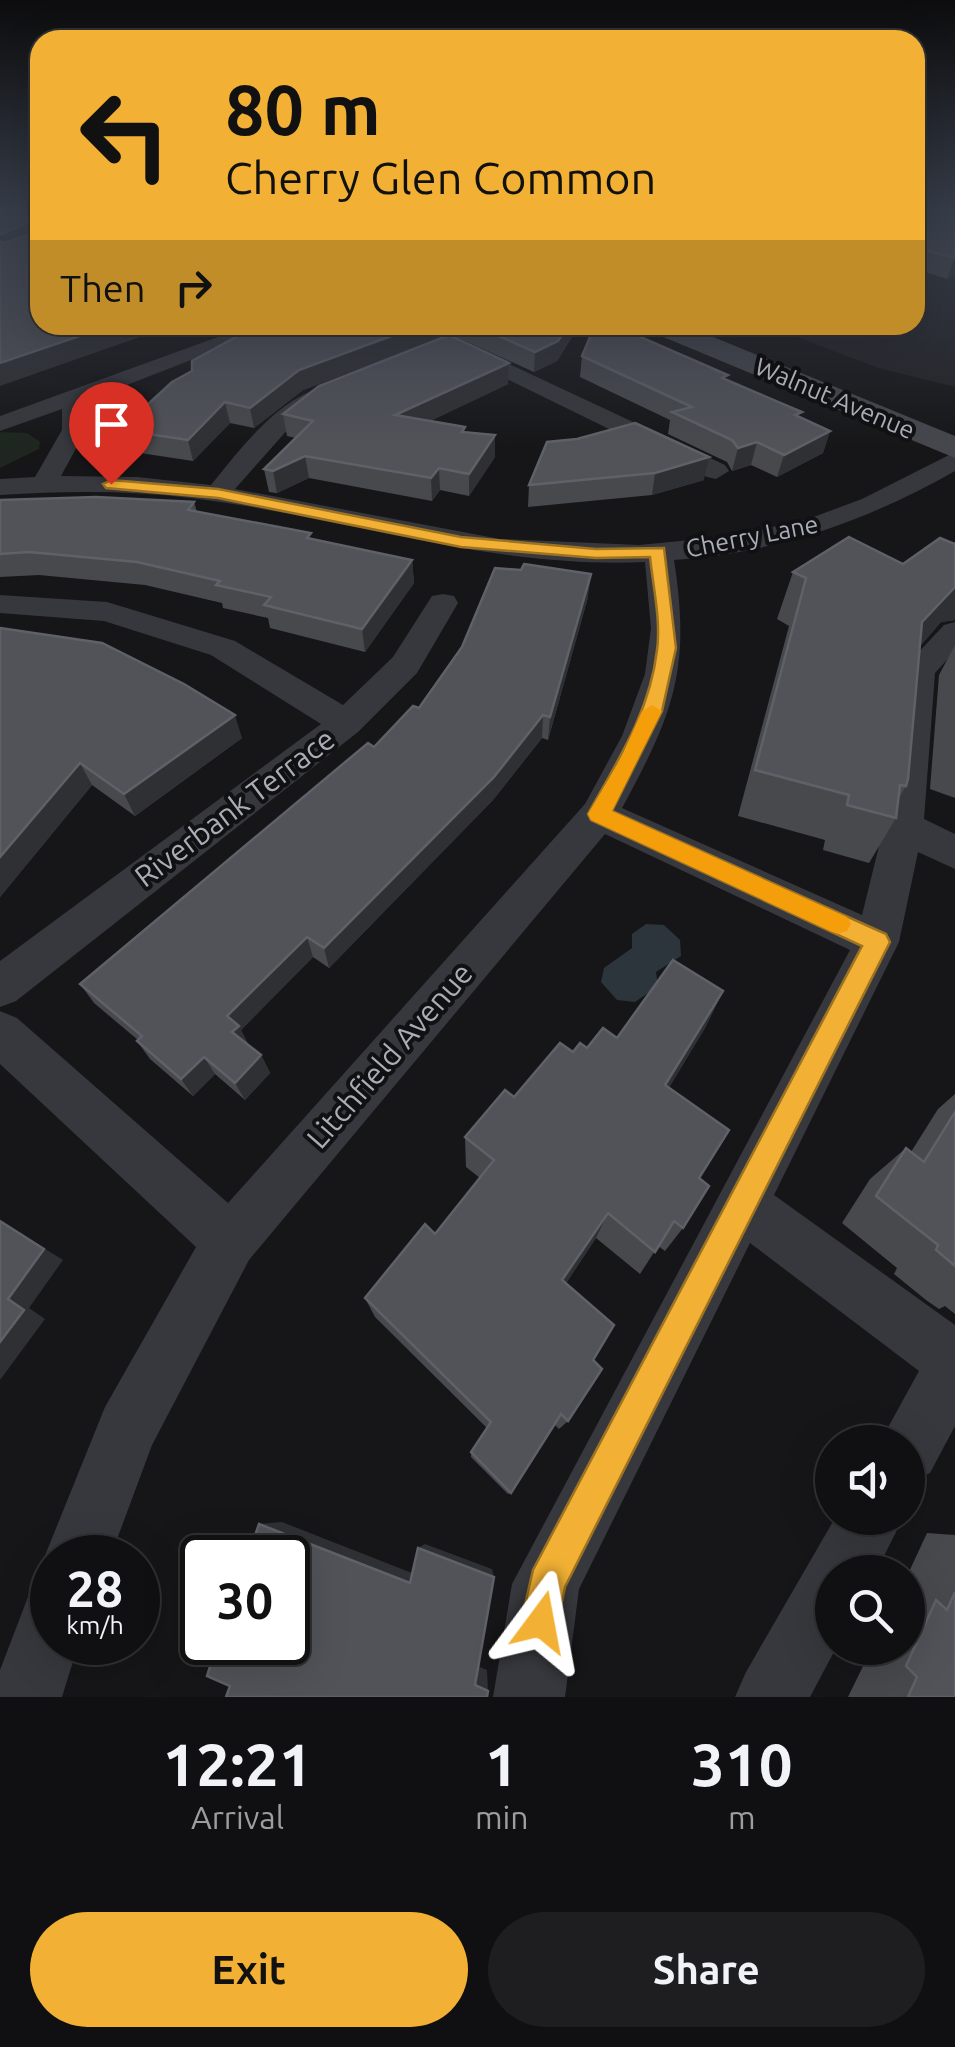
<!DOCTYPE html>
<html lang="en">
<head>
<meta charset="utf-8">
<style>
  :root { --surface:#101012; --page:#1e1e20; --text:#f1f3f6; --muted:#9c9d9f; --line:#303032; --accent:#f2b134 }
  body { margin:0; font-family:Ubuntu,sans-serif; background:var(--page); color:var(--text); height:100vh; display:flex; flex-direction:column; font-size:38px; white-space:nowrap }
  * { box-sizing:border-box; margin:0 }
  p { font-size:32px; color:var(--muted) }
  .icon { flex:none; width:55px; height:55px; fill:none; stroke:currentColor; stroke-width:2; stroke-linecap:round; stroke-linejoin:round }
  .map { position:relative; height:1697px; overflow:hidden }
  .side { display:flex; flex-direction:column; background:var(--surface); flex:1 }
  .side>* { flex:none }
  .guide { position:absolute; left:30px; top:30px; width:895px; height:305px; border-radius:30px; box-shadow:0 10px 40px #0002,0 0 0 2px var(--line); background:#f2b134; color:#111; overflow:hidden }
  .tools { position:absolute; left:815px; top:1425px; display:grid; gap:20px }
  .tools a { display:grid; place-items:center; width:110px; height:110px; border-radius:50%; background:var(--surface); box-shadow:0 10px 40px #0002,0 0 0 2px var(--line); font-size:50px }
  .speed { position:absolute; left:30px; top:1535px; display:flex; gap:20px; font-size:50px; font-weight:700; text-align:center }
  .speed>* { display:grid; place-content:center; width:130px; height:130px; border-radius:50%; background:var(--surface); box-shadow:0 10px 40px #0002,0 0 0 2px var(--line); line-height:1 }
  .speed small { font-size:25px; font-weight:400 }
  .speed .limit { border:5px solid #111; border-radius:15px; background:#fff; color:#111 }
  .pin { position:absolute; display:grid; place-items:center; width:85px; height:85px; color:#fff; margin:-102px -42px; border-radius:50% 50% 50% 0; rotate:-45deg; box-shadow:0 0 10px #0007 }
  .pin .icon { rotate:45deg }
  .me { position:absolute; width:110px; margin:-55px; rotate:13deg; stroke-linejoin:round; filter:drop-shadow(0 0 8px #0008) }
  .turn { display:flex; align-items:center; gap:35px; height:210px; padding:0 30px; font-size:45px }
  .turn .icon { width:130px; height:130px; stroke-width:2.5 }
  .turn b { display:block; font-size:70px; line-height:85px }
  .then { display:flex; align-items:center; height:95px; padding:0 30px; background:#0003; gap:20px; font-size:38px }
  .eta { display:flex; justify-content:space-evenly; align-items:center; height:170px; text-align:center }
  .eta b { font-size:60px; font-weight:700; line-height:70px }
  .primary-button { display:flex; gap:20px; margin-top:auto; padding:20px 30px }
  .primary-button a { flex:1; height:115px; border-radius:60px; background:var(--accent); color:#111; font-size:40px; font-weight:700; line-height:115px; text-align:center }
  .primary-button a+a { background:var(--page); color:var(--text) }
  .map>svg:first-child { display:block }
  .built { fill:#222225 }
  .green { fill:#1e261f }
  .water { fill:#2c353c }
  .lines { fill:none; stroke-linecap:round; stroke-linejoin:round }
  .street { fill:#37383d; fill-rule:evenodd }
  .secondary { fill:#45474d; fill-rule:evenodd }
  .wall { fill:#47494d }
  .shaded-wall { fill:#2f3033 }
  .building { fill:#525359; stroke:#5f6168; stroke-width:2.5 }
  .route { fill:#f2b134; stroke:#9d7322; stroke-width:2.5 }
  .slow { fill:#f59e0b }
  .labels { text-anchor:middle; stroke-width:8; stroke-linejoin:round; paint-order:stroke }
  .far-street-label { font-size:25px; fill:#a8adb8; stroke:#111113 }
  .street-label { font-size:30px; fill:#a8adb8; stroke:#111113 }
</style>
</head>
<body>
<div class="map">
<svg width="955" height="1697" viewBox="0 0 955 1697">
  <rect width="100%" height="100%" fill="#161618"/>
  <path class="built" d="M915 210H955V387L878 368 766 325H915Z"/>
  <path class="green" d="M0 432 27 433 40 442 39 449 0 468Z"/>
  <path class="water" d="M646 924 664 925 680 940 681 956 656 972 658 986 635 1002 617 1000 601 982 604 968 632 948V934Z"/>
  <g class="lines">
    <g class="street">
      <path d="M251 325H280L86 401V430L61 476 137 477 211 485C242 447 278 398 328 385L340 392 336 397 289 428 235 489 500 539 639 545 732 536 808 519 862 499 955 452V471C867 521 776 553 674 560 691 668 674 713 622 808L862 915 884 826 902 670 944 625 955 622V651L935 673 924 819 955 834V869L918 852 899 942 774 1195 955 1325V1426L930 1473 908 1482V1442H880L919 1371 750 1243 579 1589 565 1697H493L512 1584 850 950 605 834 249 1260 152 1445 110 1558H52V1579L44 1558 105 1407 196 1247 0 1064V1011L17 1018 228 1203 585 804 622 736 645 674 651 628 645 562C489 569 344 517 191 498 128 490 64 491 0 495V479L35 477 62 430V409L0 431V416Z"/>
      <path d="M460 341 725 465 729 471 716 479 707 477 452 352 449 347 452 342Z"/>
      <path d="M443 594 454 596 458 603 417 673 358 732 16 1001 0 1007V961L321 724 211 655 104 621 0 613V595L107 602 235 641 343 705 393 657 432 596Z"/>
      <path d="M835 1518H903L876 1572H832V1648H836L810 1697H735L746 1672Z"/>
      <path d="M52 1587V1642H79L62 1697H0V1670L28 1597Z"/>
    </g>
    <path class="secondary" d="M645 325H684L955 436V458L649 331Z"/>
  </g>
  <g class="wall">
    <path d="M915 210H955V274L947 279 915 269Z"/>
    <path d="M258 325H576L575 332 557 361 534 372 450 334 303 390 254 428 230 423 193 461 127 451 120 430 192 371Z"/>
    <path d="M582 356 727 380 800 418 830 431 823 453 777 477 751 465 732 471 727 462 668 434 670 420 580 377Z"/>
    <path d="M509 363 508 384 430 421 465 432 495 435V457L469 496 440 490 432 501 309 478 277 493 269 492 264 469 296 438 287 436 283 414Z"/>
    <path d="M547 442 704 480 652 495 528 507 529 485Z"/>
    <path d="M0 500 194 502 197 512 312 539 412 560 414 583 365 652 270 628 268 618 223 608 222 603 145 585 39 575 0 577Z"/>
    <path d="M955 542V620L941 622 920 646 906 786 899 798 896 818 869 863 823 850 825 840 738 816 789 626 777 619 793 572 903 564Z"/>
    <path d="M588 597 548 740 542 738 493 800 329 968 313 957 241 1030 248 1044 261 1055 270 1073 245 1100 215 1074 193 1096 150 1059 137 1041 138 1040 94 1003 80 984 374 747 419 708Z"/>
    <path d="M0 628 242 738 135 816 92 785 0 897Z"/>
    <path d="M955 645V798L930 789 939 675Z"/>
    <path d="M723 991 705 1028 669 1087 699 1178 683 1228 665 1251 658 1246 640 1274 596 1238 566 1283 593 1360 568 1421 559 1429 554 1424 511 1493 508 1494 471 1457V1452L487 1428 375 1317 365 1298 435 1234 480 1178 466 1167 465 1137 573 1052 617 1038Z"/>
    <path d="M955 1094V1314L945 1306 939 1309 926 1300 894 1274 897 1268 842 1223 870 1179 906 1148 911 1152 938 1109Z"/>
    <path d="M927 1533 955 1535V1697H848L867 1658 858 1648H908V1574Z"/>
  </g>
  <g class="shaded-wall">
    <path d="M33 220 39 237 0 251V235Z"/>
    <path d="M955 258V274L947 279 954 259Z"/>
    <path d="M112 325H174L0 386V363Z"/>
    <path d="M421 325H449L450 334 303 390 254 428 250 408 299 370Z"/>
    <path d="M569 325H576L575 332 557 361 534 372 535 352Z"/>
    <path d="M509 363 508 384 396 437 395 415Z"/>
    <path d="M225 402 230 423 193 461 188 440Z"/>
    <path d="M830 431 823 453 777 477 784 455Z"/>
    <path d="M495 435V457L469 496V474Z"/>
    <path d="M757 442 751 465 732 471 738 448Z"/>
    <path d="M305 456 309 478 277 493 273 471Z"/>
    <path d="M709 457 704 480 652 495 655 473Z"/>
    <path d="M439 468 440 490 432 501 431 478Z"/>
    <path d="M412 560 414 583 365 652 362 629Z"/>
    <path d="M591 574 588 597 548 740 550 717Z"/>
    <path d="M955 587V620L941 622 898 670 922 622Z"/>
    <path d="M235 715 242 738 135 816 124 794Z"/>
    <path d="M543 715 542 738 493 800 329 968 324 948Z"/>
    <path d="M80 763 92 785 0 897V857Z"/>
    <path d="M307 937 313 957 241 1030 248 1044 232 1032 227 1016Z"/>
    <path d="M723 991 705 1028 651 1118 665 1085Z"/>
    <path d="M261 1055 270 1073 245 1100 235 1083Z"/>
    <path d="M204 1057 215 1074 193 1096 181 1079Z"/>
    <path d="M608 1213 596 1238 555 1300 562 1280Z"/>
    <path d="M0 1221 63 1260 29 1308 45 1319 0 1380V1342L8 1299Z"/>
    <path d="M282 1522 417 1575 410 1583 259 1524Z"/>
    <path d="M425 1544 492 1569 494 1577 418 1548Z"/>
    <path d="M475 1665 487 1670 488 1691 475 1685Z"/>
  </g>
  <g class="building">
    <path d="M0 210H40V325H112L0 363V241L4 243 37 232 38 224 33 220 0 235Z"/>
    <path d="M915 210H955V258L915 248Z"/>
    <path d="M258 325H421L299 370 250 408 225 402 188 440 120 430 172 382 192 371V361Z"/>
    <path d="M474 325H569L558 341 535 352Z"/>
    <path d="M595 325H613L728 375 722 378 802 412 795 415 830 431 784 455 757 442 738 448 732 440 672 412 692 407 582 356Z"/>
    <path d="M449 335 509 363 395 415 465 427 462 432 495 435 469 474 439 468 431 478 305 456 273 471 264 469 313 421 283 414 319 386Z"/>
    <path d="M635 423 709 457 655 473 529 485 547 442 577 439Z"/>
    <path d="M96 497 194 502 188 510 311 533 307 538 412 560 362 629 264 605 271 597 216 585 220 581 137 562 29 552 0 554V500Z"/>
    <path d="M849 537 903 564 940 538 955 544V587L922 622 908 779 906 786 900 785 896 818 847 805 849 795 755 770 806 578 793 572Z"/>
    <path d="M524 564 591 574 550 717 543 715 494 777 324 948 307 937 227 1016 239 1026 232 1032 261 1055 235 1083 204 1057 181 1079 137 1041 142 1036 80 984 368 743 374 747 413 706 419 708 462 647 495 568 521 570Z"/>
    <path d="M0 628 102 643 184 684 235 715 124 794 80 763 0 857Z"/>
    <path d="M673 960 723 991 665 1085 729 1130 699 1178 709 1186 683 1228 674 1221 655 1252 608 1213 562 1280 614 1325 593 1360 602 1369 568 1421 561 1414 511 1493 471 1452 491 1422 365 1298 425 1224 435 1234 494 1160 465 1137 505 1090 514 1097 560 1043 573 1052 580 1043 587 1048 603 1028 617 1038Z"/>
    <path d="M955 1112V1266L936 1250 938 1245 876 1196 906 1148 924 1162Z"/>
    <path d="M0 1221 44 1249 8 1299 24 1310 0 1342Z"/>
    <path d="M259 1524 410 1583 418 1548 494 1577 475 1685 488 1691 487 1697H226L230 1686 207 1676 218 1642H288V1558H247Z"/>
    <path d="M955 1592V1697H908L917 1677 906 1666 936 1600 947 1610Z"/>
  </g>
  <linearGradient id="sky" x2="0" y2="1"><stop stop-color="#0c0c0d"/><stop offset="0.47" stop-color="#363c48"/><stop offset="1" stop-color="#363c48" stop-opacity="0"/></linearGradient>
  <rect width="955" height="448" fill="url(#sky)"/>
  <path class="route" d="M111 480 218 489 461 537 596 549 664 548 676 648 662 711 612 811 886 934 890 942 565 1587 555 1636 541 1641 527 1636 521 1622 533 1570 862 946 591 820 588 814C617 762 650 712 657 650 661 621 653 586 650 557L596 558 461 547 218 498 106 488 103 484Z"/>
  <path class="slow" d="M652 705 662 711 612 811 847 917 851 924 847 931 838 934 830 931 591 820 588 814 621 758 642 711Z"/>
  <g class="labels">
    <g class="far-street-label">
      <text transform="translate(835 398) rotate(23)" y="9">Walnut Avenue</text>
      <text transform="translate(752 536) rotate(-11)" y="9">Cherry Lane</text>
    </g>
    <g class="street-label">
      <text transform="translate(235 808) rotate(-37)" y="10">Riverbank Terrace</text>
      <text transform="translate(390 1056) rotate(-49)" y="10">Litchfield Avenue</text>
    </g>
  </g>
</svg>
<div class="tools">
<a><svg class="icon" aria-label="sound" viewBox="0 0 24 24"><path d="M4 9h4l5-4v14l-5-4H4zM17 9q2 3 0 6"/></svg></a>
<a><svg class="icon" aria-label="search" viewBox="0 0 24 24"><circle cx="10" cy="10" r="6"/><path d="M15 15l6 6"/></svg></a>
</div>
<div class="speed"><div>28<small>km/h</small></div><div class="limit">30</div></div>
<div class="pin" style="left:111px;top:484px;background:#d93025"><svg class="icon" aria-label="arrive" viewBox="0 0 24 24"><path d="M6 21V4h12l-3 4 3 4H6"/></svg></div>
<svg class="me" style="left:541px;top:1622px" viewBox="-20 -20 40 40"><path d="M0-17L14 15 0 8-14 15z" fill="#f2b134" stroke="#fff" stroke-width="4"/></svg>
<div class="guide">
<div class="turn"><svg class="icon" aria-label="left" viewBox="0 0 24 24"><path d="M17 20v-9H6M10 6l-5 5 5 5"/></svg><div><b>80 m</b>Cherry Glen Common</div></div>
<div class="then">Then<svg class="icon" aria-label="right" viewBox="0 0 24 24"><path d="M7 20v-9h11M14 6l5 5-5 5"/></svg></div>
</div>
</div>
<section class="side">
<div class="eta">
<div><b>12:21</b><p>Arrival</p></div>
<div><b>1</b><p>min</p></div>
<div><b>310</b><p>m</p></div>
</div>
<div class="primary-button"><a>Exit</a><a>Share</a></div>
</section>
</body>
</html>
